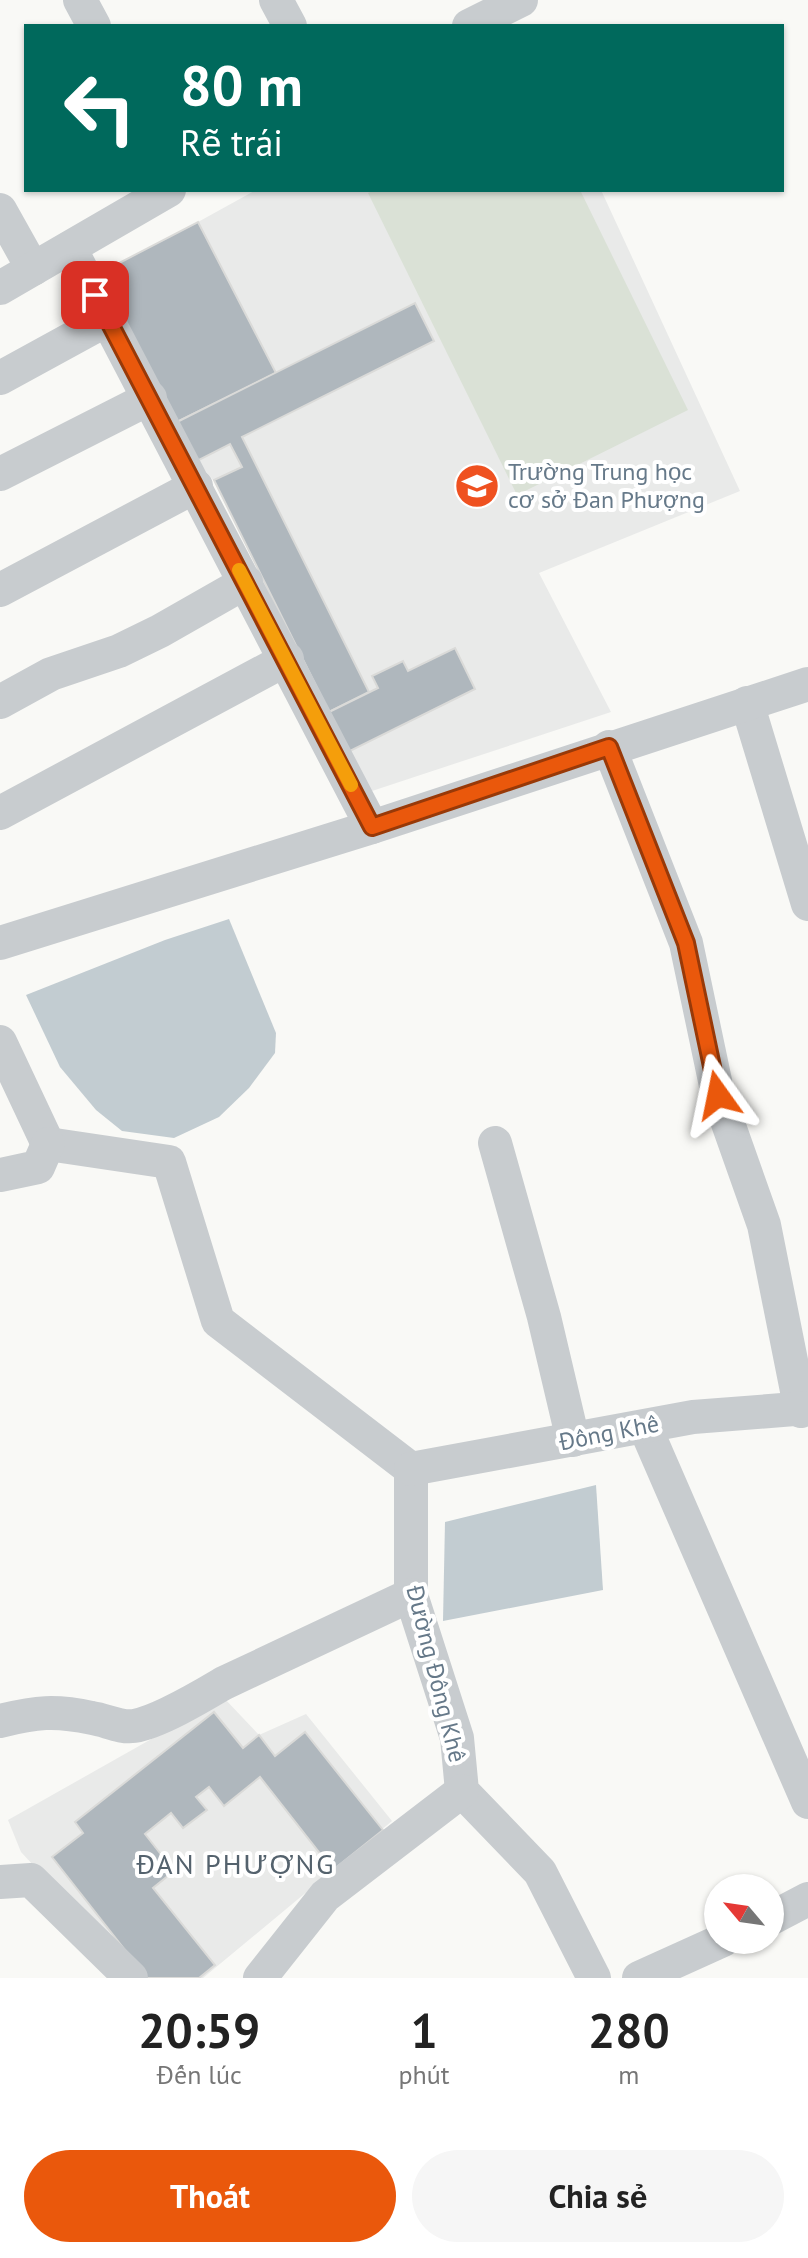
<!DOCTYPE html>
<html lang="vi">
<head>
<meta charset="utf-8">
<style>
  :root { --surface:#fff; --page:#f6f6f6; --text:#222; --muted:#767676; --accent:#ea580c }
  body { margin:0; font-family:"PT Sans",sans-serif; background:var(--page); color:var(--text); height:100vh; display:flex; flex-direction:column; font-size:30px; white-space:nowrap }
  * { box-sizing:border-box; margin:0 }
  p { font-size:26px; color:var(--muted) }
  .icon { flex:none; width:44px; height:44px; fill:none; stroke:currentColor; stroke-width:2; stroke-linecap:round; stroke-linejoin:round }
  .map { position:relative; height:1978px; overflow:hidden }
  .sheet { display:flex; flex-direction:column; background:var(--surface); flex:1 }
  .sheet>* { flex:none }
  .guide { position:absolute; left:24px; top:24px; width:760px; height:168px; border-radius:0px; box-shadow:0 2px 6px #0004; background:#00695c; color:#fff; overflow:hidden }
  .needle { width:52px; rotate:299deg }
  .fabs { position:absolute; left:704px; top:1874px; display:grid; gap:16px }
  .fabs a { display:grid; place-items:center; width:80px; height:80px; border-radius:50%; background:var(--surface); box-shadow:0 2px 6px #0004; font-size:40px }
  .pin { position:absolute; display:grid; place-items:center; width:68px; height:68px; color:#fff; margin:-34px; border-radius:16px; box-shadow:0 4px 12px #0006 }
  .me { position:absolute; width:88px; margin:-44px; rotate:348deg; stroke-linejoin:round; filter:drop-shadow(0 0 6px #0008) }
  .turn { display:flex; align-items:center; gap:28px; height:168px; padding:0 24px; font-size:36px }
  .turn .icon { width:104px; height:104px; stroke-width:2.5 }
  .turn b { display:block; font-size:56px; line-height:68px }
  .eta { display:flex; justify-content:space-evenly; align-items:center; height:136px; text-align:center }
  .eta b { font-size:48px; font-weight:700; line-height:56px }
  .button { display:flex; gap:16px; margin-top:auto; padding:16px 24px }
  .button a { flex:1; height:92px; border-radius:48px; background:var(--accent); color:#fff; font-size:32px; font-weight:700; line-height:92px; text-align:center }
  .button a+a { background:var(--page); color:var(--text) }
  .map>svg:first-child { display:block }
  .built { fill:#e9eae9 }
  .green { fill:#dae1d6 }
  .water { fill:#c2ccd1 }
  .building { fill:#afb7bd; stroke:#dadad8; stroke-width:2 }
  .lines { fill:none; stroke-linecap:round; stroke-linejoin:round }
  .minor { stroke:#c8cccf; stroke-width:34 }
  .route-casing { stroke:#983908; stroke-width:20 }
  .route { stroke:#ea580c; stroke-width:14 }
  .slow { stroke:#f59e0b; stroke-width:14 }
  .labels { text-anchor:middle; stroke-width:8; stroke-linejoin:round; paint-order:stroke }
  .poi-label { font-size:24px; fill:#667989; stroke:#fff; text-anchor:start }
  .street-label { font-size:24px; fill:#667989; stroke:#fff }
  .quarter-label { font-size:28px; letter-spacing:2px; fill:#54626d; stroke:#fff }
</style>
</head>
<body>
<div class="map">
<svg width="808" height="1978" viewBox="0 0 808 1978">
  <rect width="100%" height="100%" fill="#f9f9f6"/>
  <g class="built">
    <path d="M256 190H601L740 491 539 573 611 712 369 792 214 481 197 461 198 222Z"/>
    <path d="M224 1698 259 1735 306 1714 392 1821 203 1978H138L21 1852 8 1820Z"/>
  </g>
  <path class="green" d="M375 190H580L688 410 517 495 368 193Z"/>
  <g class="water">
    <path d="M229 919 276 1033 275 1053 249 1088 219 1117 174 1138 122 1131 96 1110 60 1067 26 995 165 940Z"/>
    <path d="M596 1485 603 1590 443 1621 445 1522Z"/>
  </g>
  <g class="building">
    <path d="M198 222 276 373 177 422 100 273Z"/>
    <path d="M415 303 434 341 242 437 369 692 329 712 214 480 242 467 230 444 197 461 177 422Z"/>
    <path d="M455 648 475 689 348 752 329 712 378 688 372 676 403 661 408 671Z"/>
    <path d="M214 1712 243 1748 259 1735 275 1756 305 1732 383 1830 333 1870 260 1777 224 1806 209 1787 196 1797 207 1810 183 1828 171 1813 145 1834 174 1871 153 1888 215 1965 199 1978H147L52 1857 83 1833 75 1822Z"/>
  </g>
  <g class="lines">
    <g class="minor">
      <path d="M80 0 94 26"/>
      <path d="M276 0 290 26"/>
      <path d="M469 26 521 0"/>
      <path d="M0 210 33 269"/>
      <path d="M70 248 372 827"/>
      <path d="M0 288 169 190"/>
      <path d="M0 378 108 319"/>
      <path d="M0 474 150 398"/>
      <path d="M0 590 196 486"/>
      <path d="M0 702 51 674 119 651 160 631 246 582"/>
      <path d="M747 703 808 904"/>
      <path d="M609 747 686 943 718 1095 764 1225 801 1411"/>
      <path d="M0 813 287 659"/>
      <path d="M0 943 372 827 808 684"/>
      <path d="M0 1042 48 1144"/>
      <path d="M495 1143 544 1317 573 1440"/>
      <path d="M48 1144 169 1162 218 1321 411 1469"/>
      <path d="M0 1175 38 1167 48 1144"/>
      <path d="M645 1427 808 1802"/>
      <path d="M411 1469V1595L457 1738 462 1791 540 1872 594 1978"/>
      <path d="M411 1469 693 1417 808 1408"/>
      <path d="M0 1721C36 1712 55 1710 92 1718 106 1720 120 1728 134 1726 159 1722 202 1696 224 1683L411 1595"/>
      <path d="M0 1882 31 1880 131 1978"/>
      <path d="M770 1919 808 1899"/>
      <path d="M260 1978 325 1896 462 1791"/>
      <path d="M639 1978 723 1940"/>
    </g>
  </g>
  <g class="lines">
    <g class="route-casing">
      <path id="route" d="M95 295 372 827 609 747 686 943 718 1095"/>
    </g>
    <use href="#route" class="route"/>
    <path class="slow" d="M239 570 351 785"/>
  </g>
  <defs>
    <g id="school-disc" transform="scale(2.3)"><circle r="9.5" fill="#ef5120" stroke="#fff"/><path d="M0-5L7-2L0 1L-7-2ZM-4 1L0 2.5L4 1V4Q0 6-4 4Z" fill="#fff"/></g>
  </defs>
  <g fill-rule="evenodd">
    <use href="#school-disc" x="477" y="486"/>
  </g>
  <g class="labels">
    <g class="poi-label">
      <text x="508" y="480">Trường Trung học<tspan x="508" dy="28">cơ sở Đan Phượng</tspan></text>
    </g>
    <g class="street-label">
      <text transform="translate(609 1433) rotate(-11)" y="8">Đông Khê</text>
      <text transform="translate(436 1674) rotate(76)" y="8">Đường Đông Khê</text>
    </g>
    <g class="quarter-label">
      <text x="236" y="1874">ĐAN PHƯỢNG</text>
    </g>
  </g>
</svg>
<div class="fabs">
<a><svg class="needle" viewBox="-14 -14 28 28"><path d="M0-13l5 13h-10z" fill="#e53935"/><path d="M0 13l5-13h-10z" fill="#767676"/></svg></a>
</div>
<div class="pin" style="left:95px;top:295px;background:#d93025"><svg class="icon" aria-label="arrive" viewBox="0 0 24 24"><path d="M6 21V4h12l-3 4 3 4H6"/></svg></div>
<svg class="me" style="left:718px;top:1095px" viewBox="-20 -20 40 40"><path d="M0-17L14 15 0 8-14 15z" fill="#ea580c" stroke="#fff" stroke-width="4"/></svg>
<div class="guide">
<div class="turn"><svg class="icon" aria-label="left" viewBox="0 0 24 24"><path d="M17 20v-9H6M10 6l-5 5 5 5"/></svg><div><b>80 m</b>Rẽ trái</div></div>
</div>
</div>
<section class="sheet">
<div class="eta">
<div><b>20:59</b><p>Đến lúc</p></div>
<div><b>1</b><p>phút</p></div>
<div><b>280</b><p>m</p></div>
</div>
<div class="button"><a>Thoát</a><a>Chia sẻ</a></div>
</section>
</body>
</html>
